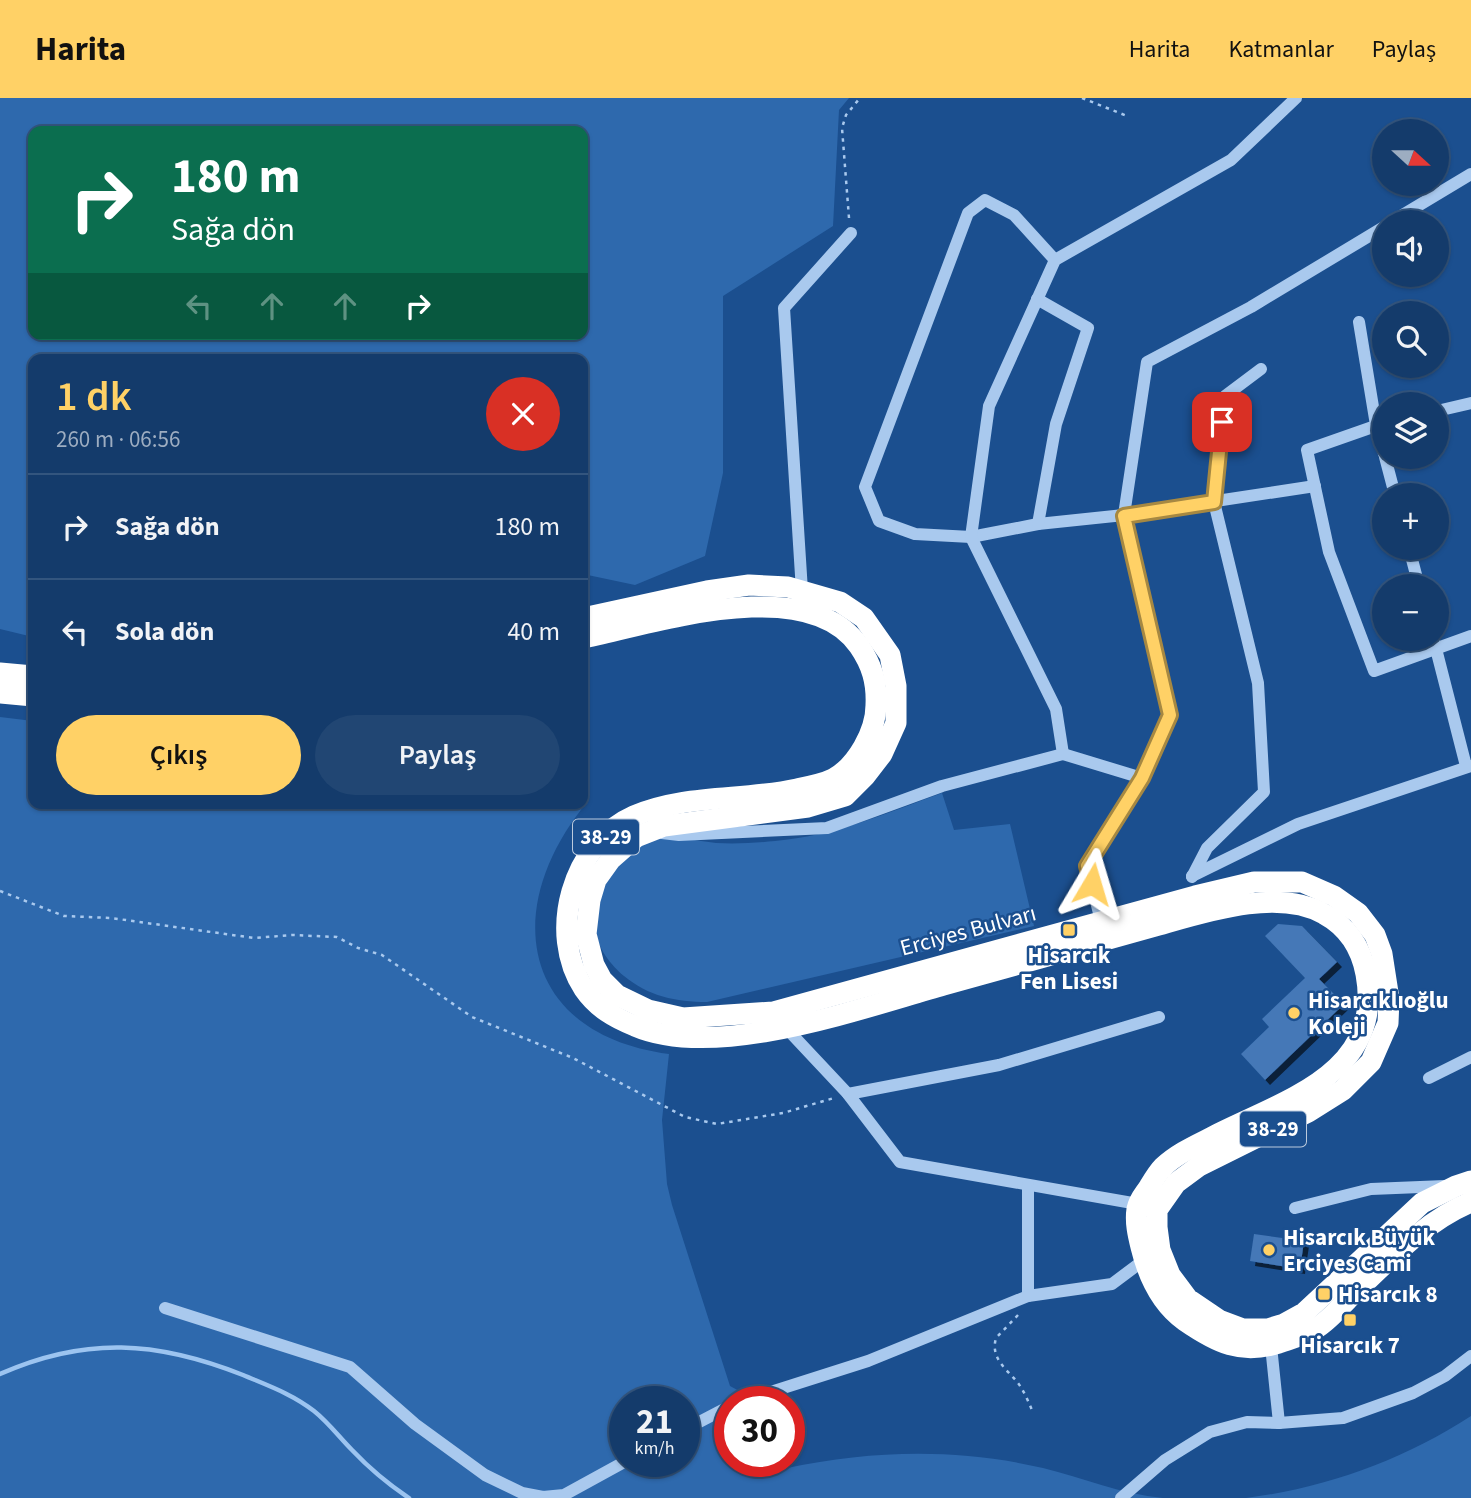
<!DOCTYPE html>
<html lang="tr">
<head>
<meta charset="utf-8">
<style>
  :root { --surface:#143b6b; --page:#214673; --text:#f1f3f6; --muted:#9dadc1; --line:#33557e; --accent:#ffd166 }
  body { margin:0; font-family:"Source Sans 3",sans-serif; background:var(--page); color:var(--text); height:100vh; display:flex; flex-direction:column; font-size:26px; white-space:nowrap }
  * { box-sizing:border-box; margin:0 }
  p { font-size:23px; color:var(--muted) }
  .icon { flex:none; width:38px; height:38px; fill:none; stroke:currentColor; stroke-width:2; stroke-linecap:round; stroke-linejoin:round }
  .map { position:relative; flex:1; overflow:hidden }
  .panel { position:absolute; left:28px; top:256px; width:560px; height:455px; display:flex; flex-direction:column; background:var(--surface); border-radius:14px; box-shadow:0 2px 5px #0004,0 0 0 2px var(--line) }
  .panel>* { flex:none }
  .guide { position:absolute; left:28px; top:28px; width:560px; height:214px; border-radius:14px; box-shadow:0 2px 5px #0004,0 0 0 2px var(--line); background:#0b6e4f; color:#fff; overflow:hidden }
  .needle { width:46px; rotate:111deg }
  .controls { position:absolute; left:1372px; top:21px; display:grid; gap:14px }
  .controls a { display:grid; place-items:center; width:77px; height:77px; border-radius:50%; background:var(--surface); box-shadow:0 2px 5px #0004,0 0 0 2px var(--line); font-size:35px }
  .speed { position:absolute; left:609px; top:1288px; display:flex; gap:14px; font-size:35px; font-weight:700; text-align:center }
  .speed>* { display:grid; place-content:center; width:91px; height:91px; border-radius:50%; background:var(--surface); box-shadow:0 2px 5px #0004,0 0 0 2px var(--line); line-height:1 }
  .speed small { font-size:18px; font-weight:400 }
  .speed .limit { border:10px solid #d22; background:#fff; color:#111 }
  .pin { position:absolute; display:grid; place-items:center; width:60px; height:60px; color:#fff; margin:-30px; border-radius:14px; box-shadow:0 4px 10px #0006 }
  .me { position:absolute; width:77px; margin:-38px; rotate:7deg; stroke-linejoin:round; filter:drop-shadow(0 0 5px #0008) }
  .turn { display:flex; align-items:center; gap:24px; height:147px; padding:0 28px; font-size:32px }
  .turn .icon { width:91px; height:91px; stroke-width:2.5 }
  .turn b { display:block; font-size:49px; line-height:60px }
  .lanes { display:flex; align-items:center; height:66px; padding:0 28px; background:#0003; justify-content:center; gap:35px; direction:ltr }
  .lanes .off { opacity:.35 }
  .round { display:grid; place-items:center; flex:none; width:74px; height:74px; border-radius:37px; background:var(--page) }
  .headline { display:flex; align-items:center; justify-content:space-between; height:119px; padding:0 28px }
  h1 { font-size:42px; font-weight:600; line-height:52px; color:var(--accent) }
  .cta { display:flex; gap:14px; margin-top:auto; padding:14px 28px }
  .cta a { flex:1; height:80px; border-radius:42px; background:var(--accent); color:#111; font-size:28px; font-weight:600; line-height:80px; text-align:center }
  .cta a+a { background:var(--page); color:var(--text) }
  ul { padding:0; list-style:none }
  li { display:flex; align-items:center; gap:21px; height:105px; padding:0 28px; border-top:2px solid var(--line) }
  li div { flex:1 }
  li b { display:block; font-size:26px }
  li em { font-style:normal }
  header { display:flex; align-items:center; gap:42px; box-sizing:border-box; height:98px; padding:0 35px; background:var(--accent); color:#111 }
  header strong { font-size:33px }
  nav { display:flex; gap:38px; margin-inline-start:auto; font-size:24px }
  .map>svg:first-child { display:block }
  .green { fill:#2e69ad; fill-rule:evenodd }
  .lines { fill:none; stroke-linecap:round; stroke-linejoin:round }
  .stream { stroke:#9cc4f0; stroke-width:4.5 }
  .building { fill:#4478b7; filter:url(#shadow) }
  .path { stroke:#a9c9ee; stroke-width:2.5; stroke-dasharray:3.5 5; stroke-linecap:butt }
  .minor { stroke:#a9c9ee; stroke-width:12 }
  .highway { stroke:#fff; stroke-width:21 }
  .route-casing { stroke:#a68842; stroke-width:18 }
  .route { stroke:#ffd166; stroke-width:12 }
  .poi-dot { fill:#ffd166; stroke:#1b4f8f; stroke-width:2.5 }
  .labels { text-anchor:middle; stroke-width:5; stroke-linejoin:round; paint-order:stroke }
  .shield { fill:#1b4f8f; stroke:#bbcadd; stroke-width:2 }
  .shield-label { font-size:21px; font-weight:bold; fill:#fff }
  .street-label { font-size:23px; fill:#fff; stroke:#1b4f8f }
  .poi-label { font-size:23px; font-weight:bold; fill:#fff; stroke:#1b4f8f; text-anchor:start }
</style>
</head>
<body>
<header>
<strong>Harita</strong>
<nav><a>Harita</a><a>Katmanlar</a><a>Paylaş</a></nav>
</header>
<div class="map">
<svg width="1471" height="1400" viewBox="0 0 1471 1400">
  <defs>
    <filter id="shadow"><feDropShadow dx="5" dy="5" stdDeviation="0" flood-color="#0009"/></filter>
  </defs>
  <rect width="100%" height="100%" fill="#1b4f8f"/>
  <g class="green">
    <path d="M0 0H849L839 12 833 128 723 198V375L705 458 635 487 583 476V261H33V539L0 531ZM33 33H583V236H33Z"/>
    <path d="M0 619 33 623V705H583V689L589 702C500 807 518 936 669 956L662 1022 667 1086 672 1107 730 1288 752 1300 730 1304V1363H786L787 1370C872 1352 958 1350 1043 1370 1083 1380 1121 1396 1163 1400H0ZM625 1304H684V1363H625Z"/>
    <path d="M942 695 954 732 1010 726 1034 828 707 904C676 904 648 898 624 878 611 867 598 851 596 834 592 808 608 775 626 757 631 752 641 747 649 744 669 735 694 743 716 745 736 746 755 745 775 743 833 738 887 715 942 695Z"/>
    <path d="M1471 1318V1400H1246C1326 1390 1403 1362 1471 1318Z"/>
  </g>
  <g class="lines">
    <path class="stream" d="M0 1276C86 1238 157 1243 243 1277 269 1288 292 1296 314 1313 329 1325 339 1339 352 1352 369 1370 388 1386 409 1400"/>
  </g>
  <g class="building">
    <path d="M1278 826 1302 828 1337 864 1319 881 1344 906 1265 982 1241 956 1269 929 1262 921 1305 880 1265 838Z"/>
    <path d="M1254 1136 1304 1143 1300 1171 1250 1163Z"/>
  </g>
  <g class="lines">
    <g class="path">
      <path d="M1082 0 1127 18"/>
      <path d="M849 120 842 30 846 17 860 0"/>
      <path d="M0 793 64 818 111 820 254 840 292 837 337 839 358 850 382 857 472 919 573 960 685 1019 717 1026 783 1015 834 1000"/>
      <path d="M1018 1217 996 1240C990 1261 1007 1271 1018 1285 1024 1293 1028 1303 1032 1312"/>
    </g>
    <g class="minor">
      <path d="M1391 124 1471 76"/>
      <path d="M1055 162 1014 117 985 102 968 115 865 389 879 423 915 436 971 439 1038 426 1124 417 1315 388"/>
      <path d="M1037 201 1088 230 1056 326 1038 426"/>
      <path d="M1359 224 1376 327 1384 356"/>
      <path d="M1437 313 1471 305"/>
      <path d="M1384 325 1307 352 1329 454 1374 573 1471 538"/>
      <path d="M1385 359 1395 397"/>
      <path d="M1409 450 1419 488"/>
      <path d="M802 493 784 210 851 135"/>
      <path d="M1434 543 1466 668"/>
      <path d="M1063 656 1142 680"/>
      <path d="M662 735 679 737 827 730 942 688 1063 656 1056 611 971 439 989 308 1055 162 1231 62 1296 0"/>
      <path d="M1192 778 1298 726 1471 668"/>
      <path d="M1192 779 1207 750 1264 694 1258 585 1214 404 1225 298 1261 271"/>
      <path d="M1101 823 1087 768 1142 680 1170 617 1124 417 1147 264 1251 209 1384 129"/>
      <path d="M787 931 848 996 900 1064 1138 1106"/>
      <path d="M1429 980 1471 959"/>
      <path d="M848 996 999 967 1159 919"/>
      <path d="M1295 1110 1371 1091 1445 1088"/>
      <path d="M1028 1198V1087"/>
      <path d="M165 1210 350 1269 415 1326 485 1377 522 1395 543 1399 564 1397 626 1363"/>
      <path d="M1271 1248 1279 1325"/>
      <path d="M739 1304 868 1263 1028 1198 1112 1186 1144 1162"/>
      <path d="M684 1332 730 1308"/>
      <path d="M1121 1400 1165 1362 1210 1334 1247 1324 1279 1325 1343 1320 1413 1295 1445 1278 1471 1258"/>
    </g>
    <g class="highway">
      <path d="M583 520 707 493 749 487 788 489 840 504 864 520 890 557 896 588V625L882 656 865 678 845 698 808 709 664 728 636 739 611 761 596 782 590 802 586 836 594 867 602 882 617 897 648 912 683 920 773 914 1195 798 1254 784H1302L1334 798 1358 815 1375 837 1382 856 1389 901 1388 925 1371 964 1343 992 1308 1014 1199 1068 1176 1085 1157 1112V1129L1160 1152 1170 1177 1188 1201 1219 1222 1243 1231H1268L1284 1226 1304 1215 1422 1105 1456 1088 1471 1083"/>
      <path d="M583 540C655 525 808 474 859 548 872 567 877 584 876 607 876 633 857 668 833 681 823 686 807 689 797 691 743 703 685 696 634 718 572 745 547 835 584 891 597 910 615 920 635 928 716 963 861 910 944 887 1013 868 1083 848 1152 829 1202 815 1277 789 1324 816 1348 829 1361 849 1366 876 1384 974 1288 1001 1218 1036 1199 1046 1179 1054 1163 1069 1159 1073 1152 1084 1149 1089 1143 1098 1139 1101 1137 1111 1135 1124 1138 1137 1141 1149 1148 1178 1160 1205 1185 1223 1217 1245 1241 1257 1279 1245 1290 1241 1305 1237 1315 1231 1329 1223 1341 1208 1352 1197 1387 1164 1426 1122 1471 1104"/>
      <path d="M0 575 33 578"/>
      <path d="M0 595 33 598"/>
    </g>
  </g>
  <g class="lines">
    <g class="route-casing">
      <path id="route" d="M1092 786 1087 768 1142 680 1170 617 1124 418 1214 404 1222 324"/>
    </g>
    <use href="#route" class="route"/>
  </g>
  <g class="poi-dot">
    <rect x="1062" y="825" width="14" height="14" rx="3.5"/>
    <circle cx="1294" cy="915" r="7"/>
    <circle cx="1269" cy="1152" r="7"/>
    <rect x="1317" y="1189" width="14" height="14" rx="3.5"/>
    <rect x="1343" y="1215" width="14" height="14" rx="3.5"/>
  </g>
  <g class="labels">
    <g class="shield">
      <rect x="573" y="721.5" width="66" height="35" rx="5"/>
      <rect x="1240" y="1013.5" width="66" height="35" rx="5"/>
    </g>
    <g class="shield-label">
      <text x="606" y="746">38-29</text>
      <text x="1273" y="1038">38-29</text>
    </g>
    <g class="street-label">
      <text transform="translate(968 832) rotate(-15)" y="8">Erciyes Bulvarı</text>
    </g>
    <g class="poi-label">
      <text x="1069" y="865" text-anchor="middle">Hisarcık<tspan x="1069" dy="26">Fen Lisesi</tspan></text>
      <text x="1308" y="910">Hisarcıklıoğlu<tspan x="1308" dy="26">Koleji</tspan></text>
      <text x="1283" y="1147">Hisarcık Büyük<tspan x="1283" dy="26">Erciyes Cami</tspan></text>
      <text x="1338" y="1204">Hisarcık 8</text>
      <text x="1350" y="1255" text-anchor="middle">Hisarcık 7</text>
    </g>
  </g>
</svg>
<div class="controls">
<a><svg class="needle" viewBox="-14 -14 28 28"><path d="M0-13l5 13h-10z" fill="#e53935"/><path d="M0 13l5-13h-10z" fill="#9dadc1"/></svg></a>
<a><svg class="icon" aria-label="sound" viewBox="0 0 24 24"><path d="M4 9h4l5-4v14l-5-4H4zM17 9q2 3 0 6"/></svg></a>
<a><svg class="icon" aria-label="search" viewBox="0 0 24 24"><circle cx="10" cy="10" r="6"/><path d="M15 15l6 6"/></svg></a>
<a><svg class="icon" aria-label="layers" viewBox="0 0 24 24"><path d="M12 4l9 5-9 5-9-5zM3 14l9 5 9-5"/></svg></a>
<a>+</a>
<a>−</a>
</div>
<div class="speed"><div>21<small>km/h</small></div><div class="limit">30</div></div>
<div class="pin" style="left:1222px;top:324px;background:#d93025"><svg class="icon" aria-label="arrive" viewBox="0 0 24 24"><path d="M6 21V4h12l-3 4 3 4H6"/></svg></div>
<svg class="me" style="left:1092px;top:786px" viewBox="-20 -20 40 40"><path d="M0-17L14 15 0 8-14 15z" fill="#ffd166" stroke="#fff" stroke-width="4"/></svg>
<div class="guide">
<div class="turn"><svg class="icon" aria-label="right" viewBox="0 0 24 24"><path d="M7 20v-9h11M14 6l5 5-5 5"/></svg><div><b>180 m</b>Sağa dön</div></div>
<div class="lanes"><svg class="icon off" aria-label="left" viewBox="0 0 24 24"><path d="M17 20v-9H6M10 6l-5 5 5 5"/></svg><svg class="icon off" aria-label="ahead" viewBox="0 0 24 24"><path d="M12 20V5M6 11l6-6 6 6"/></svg><svg class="icon off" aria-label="ahead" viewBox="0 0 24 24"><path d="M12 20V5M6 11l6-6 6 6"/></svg><svg class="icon" aria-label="right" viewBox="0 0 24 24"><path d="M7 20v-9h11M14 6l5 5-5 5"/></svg></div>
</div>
<section class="panel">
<div class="headline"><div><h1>1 dk</h1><p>260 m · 06:56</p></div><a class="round" style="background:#d93025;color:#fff"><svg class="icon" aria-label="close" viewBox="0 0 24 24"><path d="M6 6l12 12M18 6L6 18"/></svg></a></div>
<ul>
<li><svg class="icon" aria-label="right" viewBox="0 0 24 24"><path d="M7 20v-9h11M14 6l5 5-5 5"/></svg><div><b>Sağa dön</b></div><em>180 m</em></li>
<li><svg class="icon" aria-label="left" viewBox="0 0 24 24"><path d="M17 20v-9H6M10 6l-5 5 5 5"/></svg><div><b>Sola dön</b></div><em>40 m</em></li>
</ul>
<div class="cta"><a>Çıkış</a><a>Paylaş</a></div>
</section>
</div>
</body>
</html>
